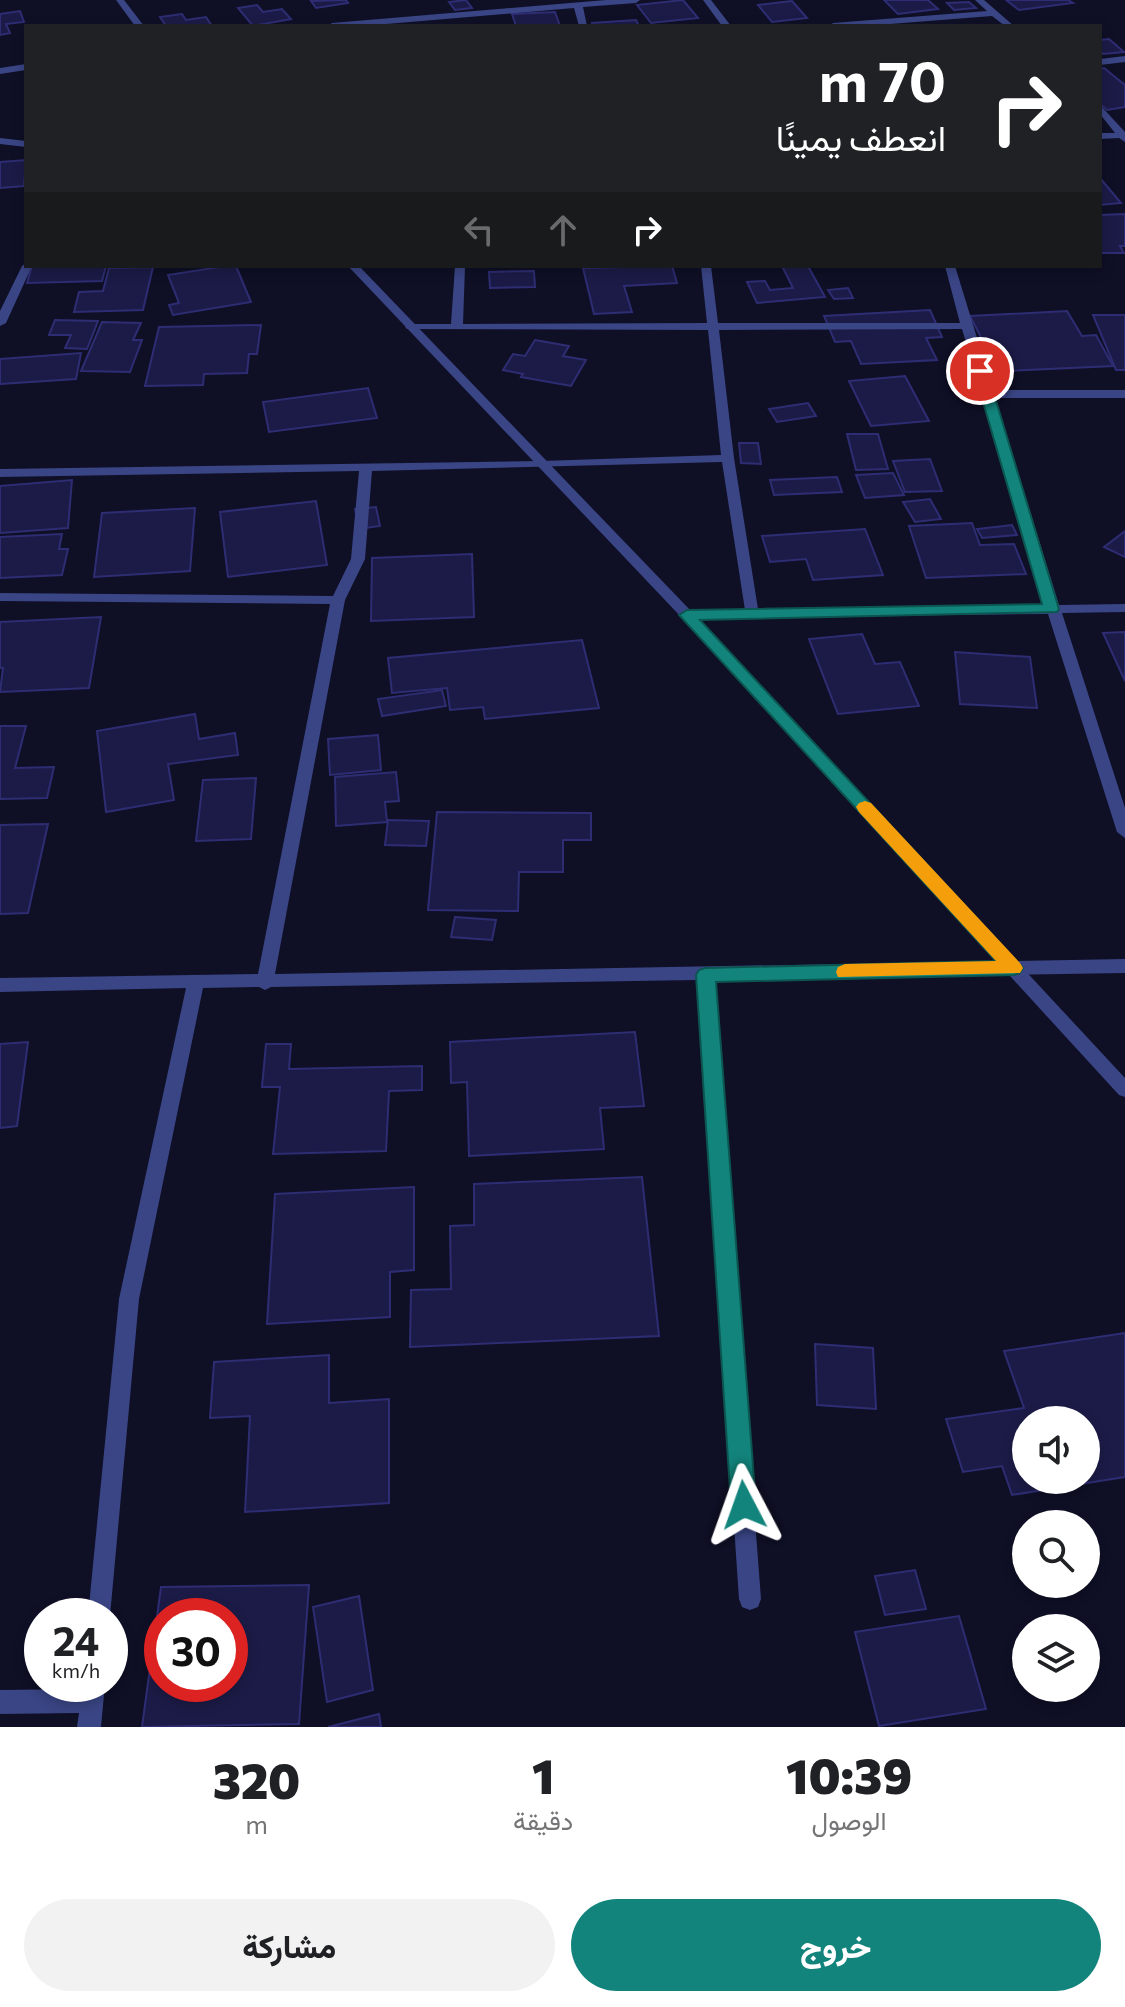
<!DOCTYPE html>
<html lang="ar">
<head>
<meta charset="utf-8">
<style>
  :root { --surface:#fff; --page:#f2f2f2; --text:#202124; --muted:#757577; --accent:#12847c }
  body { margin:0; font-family:Commissioner,Vazirmatn,sans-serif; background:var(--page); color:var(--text); direction:rtl; height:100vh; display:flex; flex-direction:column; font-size:30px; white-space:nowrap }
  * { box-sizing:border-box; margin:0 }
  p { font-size:26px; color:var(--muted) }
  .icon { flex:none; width:44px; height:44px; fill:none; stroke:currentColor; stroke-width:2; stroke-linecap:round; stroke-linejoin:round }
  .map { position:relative; height:1727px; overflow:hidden; direction:ltr }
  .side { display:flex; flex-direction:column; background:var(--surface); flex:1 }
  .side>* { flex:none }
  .guide { position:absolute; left:24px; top:24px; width:1078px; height:244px; border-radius:0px; box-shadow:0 4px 12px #0003; direction:rtl; background:#202124; color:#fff; overflow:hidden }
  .buttons { position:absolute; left:1012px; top:1406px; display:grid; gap:16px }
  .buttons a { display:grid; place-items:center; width:88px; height:88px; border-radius:50%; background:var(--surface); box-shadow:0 4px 12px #0003; font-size:40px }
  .speed { position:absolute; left:24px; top:1598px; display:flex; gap:16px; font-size:40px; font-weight:700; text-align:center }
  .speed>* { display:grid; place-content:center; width:104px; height:104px; border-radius:50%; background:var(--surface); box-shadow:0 4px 12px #0003; line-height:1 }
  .speed small { font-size:20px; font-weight:400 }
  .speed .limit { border:12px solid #d22; background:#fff; color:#111 }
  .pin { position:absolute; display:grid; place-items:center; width:68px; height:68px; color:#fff; margin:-34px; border:4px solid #fff; border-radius:50%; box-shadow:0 2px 8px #0007 }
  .me { position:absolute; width:88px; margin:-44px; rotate:356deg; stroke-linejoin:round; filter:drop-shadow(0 0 6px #0008) }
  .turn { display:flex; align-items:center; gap:28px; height:168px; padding:0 24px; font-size:36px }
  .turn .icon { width:104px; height:104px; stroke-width:2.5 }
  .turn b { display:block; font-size:56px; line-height:68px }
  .lanes { display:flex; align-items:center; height:76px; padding:0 24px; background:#0003; justify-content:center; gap:40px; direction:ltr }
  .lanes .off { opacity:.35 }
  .eta { display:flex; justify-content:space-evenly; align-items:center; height:136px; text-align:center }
  .eta b { font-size:48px; font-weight:800; line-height:56px }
  .cta { display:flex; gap:16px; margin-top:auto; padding:16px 24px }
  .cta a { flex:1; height:92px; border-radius:48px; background:var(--accent); color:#fff; font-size:32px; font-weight:800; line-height:92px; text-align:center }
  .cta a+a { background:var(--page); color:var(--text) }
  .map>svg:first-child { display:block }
  .building { fill:#1c1b47; stroke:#2e2d73; stroke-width:2; fill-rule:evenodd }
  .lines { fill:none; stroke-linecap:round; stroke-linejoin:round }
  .minor { fill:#3a4585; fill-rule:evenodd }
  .tertiary { fill:#3a4585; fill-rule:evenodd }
  .route { fill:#12847c; stroke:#0c5651; stroke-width:2 }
  .slow { fill:#f59e0b }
</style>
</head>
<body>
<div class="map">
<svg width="1125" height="1727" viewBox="0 0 1125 1727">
  <rect width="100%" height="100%" fill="#0f0f26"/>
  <g class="building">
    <path d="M346 0 348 3 316 8 311 1Z"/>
    <path d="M466 0 472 8 455 10 449 2Z"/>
    <path d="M683 0 698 18 651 23 637 5Z"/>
    <path d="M884 0H928L938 9 898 14Z"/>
    <path d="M1006 0H1068L1073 3 1019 10Z"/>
    <path d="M792 1 807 18 772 22 758 5Z"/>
    <path d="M969 2 976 8 954 10 947 3Z"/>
    <path d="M257 5 263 12 282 9 291 19 253 26 238 8Z"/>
    <path d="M20 11 24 22 6 24 10 33 0 35V14Z"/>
    <path d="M555 12 560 26H516L512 14Z"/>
    <path d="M182 14 186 20 206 17 212 26H166L160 17Z"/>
    <path d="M636 20 639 26H593L592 23Z"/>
    <path d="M1109 39 1124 52 1103 54 1100 51V40Z"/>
    <path d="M1104 68 1125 85V107L1107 110 1100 104V69Z"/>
    <path d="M26 160 24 186 0 188V162Z"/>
    <path d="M1100 178 1121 203 1100 205Z"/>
    <path d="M1125 214V246H1120L1124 253H1100V215Z"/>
    <path d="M32 266H106L102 281 27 283Z"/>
    <path d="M226 266H236L251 302 173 315 169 305 179 303 168 275Z"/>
    <path d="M672 266 677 283 624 286 632 312 594 314 583 268Z"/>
    <path d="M782 266H808L825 297 757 303 747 282 765 281 770 290 793 288Z"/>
    <path d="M153 267 143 310 74 312 79 292 103 291 109 268Z"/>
    <path d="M534 271 535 287 490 288 489 272Z"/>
    <path d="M848 288 853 298 834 299 828 290Z"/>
    <path d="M930 310 942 337 926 338 937 360 861 364 851 341 835 342 824 316Z"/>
    <path d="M1067 311 1082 336 1096 335 1113 366 986 372 972 344 984 343 970 316Z"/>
    <path d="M1093 315H1125V370H1116Z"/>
    <path d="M55 320 98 321 87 349 65 348 71 335H49Z"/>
    <path d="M102 322 141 323 133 340H142L130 372 81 371Z"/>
    <path d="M261 325 257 354H249L247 373 204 374 203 385 145 386 159 327Z"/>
    <path d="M535 340 569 346 563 356 586 360 571 386 521 377 523 374 503 370 513 354 525 356Z"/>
    <path d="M81 353 76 379 0 384V359Z"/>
    <path d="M905 376 929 421 871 426 849 381Z"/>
    <path d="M368 388 377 418 269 432 263 402Z"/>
    <path d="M808 403 816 416 777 422 769 409Z"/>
    <path d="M847 434H878L888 469 856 470Z"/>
    <path d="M739 443H758L761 464 741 463Z"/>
    <path d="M930 459 942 491 905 492 893 461Z"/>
    <path d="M893 473 904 495 865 498 856 475Z"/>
    <path d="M837 477 842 492 774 495 770 480Z"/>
    <path d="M72 480 68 528 0 533V486Z"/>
    <path d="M930 499 941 519 915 522 903 502Z"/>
    <path d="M316 501 327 565 228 577 220 512Z"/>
    <path d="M376 507 380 526 359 529 355 509Z"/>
    <path d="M195 508 190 571 94 577 102 513Z"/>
    <path d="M972 523 980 545 1014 544 1026 574 926 578 909 526Z"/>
    <path d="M1012 525 1017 535 982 538 977 529Z"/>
    <path d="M865 529 883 575 813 580 806 559 770 562 762 536Z"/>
    <path d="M1125 531V557L1104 547Z"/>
    <path d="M62 534 59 549H68L62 575 0 578V537Z"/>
    <path d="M472 554 474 617 371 621 372 558Z"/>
    <path d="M101 617 89 688 0 692 3 668H0V622Z"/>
    <path d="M1125 632V681L1103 633Z"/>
    <path d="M862 634 875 664 900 662 919 706 838 714 809 639Z"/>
    <path d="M582 640 599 708 485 719 483 707 450 710 447 688 392 693 388 658Z"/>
    <path d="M955 652 1030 657 1037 708 960 704Z"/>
    <path d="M442 690 446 706 382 716 378 699Z"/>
    <path d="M195 714 199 739 235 733 238 755 168 764 174 800 106 812 97 731Z"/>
    <path d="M0 726H26L15 768 54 767 47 798 0 799Z"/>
    <path d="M378 735 381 770 330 775 328 739Z"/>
    <path d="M396 772 399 801 385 802 387 822 336 826 335 777Z"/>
    <path d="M256 778 251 839 196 841 203 780Z"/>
    <path d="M437 812 591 813V840H563V872H519L518 911 428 910Z"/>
    <path d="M388 820 429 821 426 846 385 845Z"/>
    <path d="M48 824 28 913 0 914V825Z"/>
    <path d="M455 917 496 920 492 940 451 937Z"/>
    <path d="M635 1032 644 1106 600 1108 604 1149 469 1156 467 1082 451 1083 450 1042Z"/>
    <path d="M28 1042 17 1126 0 1128V1044Z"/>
    <path d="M266 1044H291L289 1069 422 1066V1090L389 1091 386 1151 273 1154 280 1087H262Z"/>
    <path d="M642 1177 659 1336 410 1347 411 1290 451 1289 450 1226 474 1225V1184Z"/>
    <path d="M414 1187V1270L390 1272V1317L267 1324 275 1194Z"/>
    <path d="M1125 1333V1477L1012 1495 1002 1466 963 1472 946 1419 1024 1408 1004 1351ZM1026 1420H1086V1480H1026Z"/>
    <path d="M815 1344 873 1348 876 1409 817 1405Z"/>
    <path d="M329 1355V1403L389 1399V1503L245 1512 250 1416 210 1418 214 1362Z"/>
    <path d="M915 1570 926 1609 885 1615 875 1576Z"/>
    <path d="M309 1585 299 1724 142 1727 161 1587ZM162 1616H230V1684H162Z"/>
    <path d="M359 1596 373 1690 327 1702 313 1607Z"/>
    <path d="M959 1616 986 1709 879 1726 855 1632Z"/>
    <path d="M379 1714 381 1727H328Z"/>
  </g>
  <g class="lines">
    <g class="minor">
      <path d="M116 0H124L144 26H135Z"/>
      <path d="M606 0H640L636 3 583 7 587 26H579L574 8 363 26H328L332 23Z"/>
      <path d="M703 0H711L731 26H722Z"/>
      <path d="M975 0H984L1014 26H1005L992 16 865 26H829L833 23 987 11Z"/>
      <path d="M1125 56V62L1100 65V59Z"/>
      <path d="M26 64V70L0 74V68Z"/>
      <path d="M1100 105 1125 132V142L1119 138 1100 139V133H1115L1100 114Z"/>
      <path d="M26 263V266H32L6 323 0 326V311L22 266Z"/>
      <path d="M455 266H465L463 324 707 323 701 266H711L718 323H960L945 266H955L993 390H1125V398H995L1059 605 1125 604V612L1062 613 1125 808V838L1117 832 1048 614 682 618 680 615 687 611 745 610 722 462 372 471 365 559 345 600 275 974 1125 959V973L714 980 761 1599 758 1607 750 1610 742 1607 739 1599 697 980 271 987 265 990 259 987 203 988 139 1299 110 1616H88L119 1299 186 988 0 992V978L258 974 330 604 0 601V593L333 596 351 559 359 471 0 477V469L541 461 721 455 708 330 407 329 405 327 411 324H451ZM962 329 1045 605 758 609 734 458 719 330Z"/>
      <path d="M81 1684H105L101 1727H77L79 1713 0 1714V1690L81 1689Z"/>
    </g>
    <g class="tertiary">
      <path d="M0 138 26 141V147L0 144Z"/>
      <path d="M348 266H359L692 612 1125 1078V1097L1119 1095 682 618Z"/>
    </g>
  </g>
  <path class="route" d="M980 367 987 371 1059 609 1057 612 700 620 1023 968 1020 973 1014 975 716 982 756 1505 752 1514 744 1517 735 1514 731 1505 696 975 699 970 705 968 996 961 679 615 687 610 1042 604 974 371Z"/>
  <path class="slow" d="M865 801 871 803 1020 963 1023 968 1020 973 838 977 836 972 838 967 845 964 996 961 859 812 856 807 859 803Z"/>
</svg>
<div class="buttons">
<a><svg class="icon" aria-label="sound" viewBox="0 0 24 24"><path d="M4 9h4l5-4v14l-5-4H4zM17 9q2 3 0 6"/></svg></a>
<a><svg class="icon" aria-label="search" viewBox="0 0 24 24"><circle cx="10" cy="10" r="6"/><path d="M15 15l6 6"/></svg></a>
<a><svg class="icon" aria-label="layers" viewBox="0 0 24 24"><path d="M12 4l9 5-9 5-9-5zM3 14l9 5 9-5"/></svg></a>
</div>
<div class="speed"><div>24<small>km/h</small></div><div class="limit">30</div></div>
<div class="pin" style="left:980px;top:371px;background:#d93025"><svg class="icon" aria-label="arrive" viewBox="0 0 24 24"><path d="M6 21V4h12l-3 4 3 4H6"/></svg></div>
<svg class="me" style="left:744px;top:1505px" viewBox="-20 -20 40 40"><path d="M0-17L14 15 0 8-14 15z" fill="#12847c" stroke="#fff" stroke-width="4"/></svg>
<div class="guide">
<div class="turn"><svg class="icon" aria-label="right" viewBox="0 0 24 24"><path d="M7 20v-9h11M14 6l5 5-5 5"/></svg><div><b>70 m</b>انعطف يمينًا</div></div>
<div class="lanes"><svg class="icon off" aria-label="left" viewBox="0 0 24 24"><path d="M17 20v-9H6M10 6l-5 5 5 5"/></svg><svg class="icon off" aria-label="ahead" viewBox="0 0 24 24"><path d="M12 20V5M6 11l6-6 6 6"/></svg><svg class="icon" aria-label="right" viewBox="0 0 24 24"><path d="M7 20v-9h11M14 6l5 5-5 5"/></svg></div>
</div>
</div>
<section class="side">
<div class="eta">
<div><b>10:39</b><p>الوصول</p></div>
<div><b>1</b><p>دقيقة</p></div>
<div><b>320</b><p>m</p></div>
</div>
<div class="cta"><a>خروج</a><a>مشاركة</a></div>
</section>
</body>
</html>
